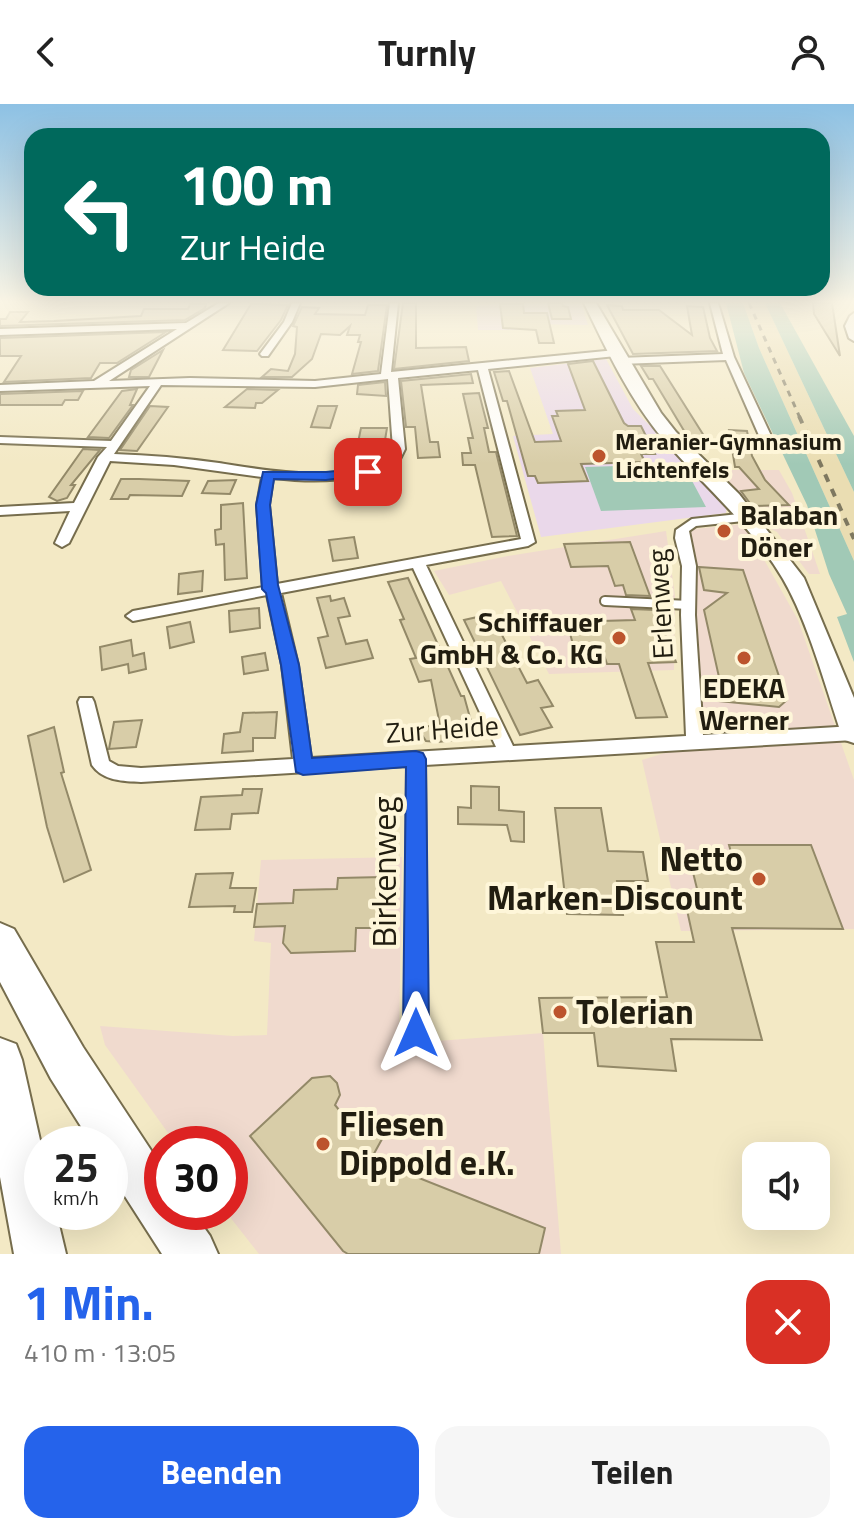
<!DOCTYPE html>
<html lang="de">
<head>
<meta charset="utf-8">
<style>
  :root { --surface:#fff; --page:#f6f6f6; --text:#222; --muted:#767676; --accent:#2563eb }
  body { margin:0; font-family:"Titillium Web",sans-serif; background:var(--page); color:var(--text); height:100vh; display:flex; flex-direction:column; font-size:30px; white-space:nowrap }
  * { box-sizing:border-box; margin:0 }
  p { font-size:26px; color:var(--muted) }
  .icon { flex:none; width:44px; height:44px; fill:none; stroke:currentColor; stroke-width:2; stroke-linecap:round; stroke-linejoin:round }
  .map { position:relative; height:1150px; overflow:hidden }
  .side { display:flex; flex-direction:column; background:var(--surface); flex:1 }
  .side>* { flex:none }
  .hud { position:absolute; left:24px; top:24px; width:806px; height:168px; border-radius:24px; box-shadow:0 8px 32px #0002; background:#00695c; color:#fff; overflow:hidden }
  .tools { position:absolute; left:742px; top:1038px; display:grid; gap:16px }
  .tools a { display:grid; place-items:center; width:88px; height:88px; border-radius:16px; background:var(--surface); box-shadow:0 8px 32px #0002; font-size:40px }
  .speed { position:absolute; left:24px; top:1022px; display:flex; gap:16px; font-size:40px; font-weight:700; text-align:center }
  .speed>* { display:grid; place-content:center; width:104px; height:104px; border-radius:50%; background:var(--surface); box-shadow:0 8px 32px #0002; line-height:1 }
  .speed small { font-size:20px; font-weight:400 }
  .speed .limit { border:12px solid #d22; background:#fff; color:#111 }
  .pin { position:absolute; display:grid; place-items:center; width:68px; height:68px; color:#fff; margin:-34px; border-radius:16px; box-shadow:0 4px 12px #0006 }
  .me { position:absolute; width:88px; margin:-44px; rotate:0deg; stroke-linejoin:round; filter:drop-shadow(0 0 6px #0008) }
  .turn { display:flex; align-items:center; gap:28px; height:168px; padding:0 24px; font-size:36px }
  .turn .icon { width:104px; height:104px; stroke-width:2.5 }
  .turn b { display:block; font-size:56px; line-height:68px }
  .round { display:grid; place-items:center; flex:none; width:84px; height:84px; border-radius:24px; background:var(--page) }
  .overview { display:flex; align-items:center; justify-content:space-between; height:136px; padding:0 24px }
  h1 { font-size:48px; font-weight:700; line-height:60px; color:var(--accent) }
  .primary-button { display:flex; gap:16px; margin-top:auto; padding:16px 24px }
  .primary-button a { flex:1; height:92px; border-radius:24px; background:var(--accent); color:#fff; font-size:32px; font-weight:700; line-height:92px; text-align:center }
  .primary-button a+a { background:var(--page); color:var(--text) }
  header { display:flex; justify-content:space-between; align-items:center; height:104px; padding:0 24px; background:var(--surface); font-size:36px; font-weight:700 }
  .map>svg:first-child { display:block }
  .commercial { fill:#f0dace }
  .built { fill:#eaddb2 }
  .education { fill:#ead8ea }
  .green { fill:#a1c9b6 }
  .building { fill:#d8cda8; stroke:#938968; stroke-width:2 }
  .lines { fill:none; stroke-linecap:round; stroke-linejoin:round }
  .lane-casing { stroke:#766d4d; stroke-width:12 }
  .street-casing { stroke:#766d4d; stroke-width:4 }
  .secondary-casing { stroke:#766d4d; stroke-width:4 }
  .highway-casing { stroke:#766d4d; stroke-width:4 }
  .lane { stroke:#fff; stroke-width:8 }
  .street { fill:#fff; fill-rule:evenodd }
  .secondary { fill:#fff; fill-rule:evenodd }
  .highway { fill:#fff; fill-rule:evenodd }
  .rail-far1 { stroke:#7e7860; stroke-width:3; stroke-dasharray:6 6; stroke-linecap:butt }
  .rail { stroke:#7e7860; stroke-width:4; stroke-dasharray:8 8; stroke-linecap:butt }
  .route { fill:#2563eb; stroke:#184099; stroke-width:2 }
  .poi-dot { fill:#bc542d; stroke:#fef6d9; stroke-width:3 }
  .labels { text-anchor:middle; stroke-width:8; stroke-linejoin:round; paint-order:stroke }
  .far-poi-label { font-size:24px; font-weight:bold; fill:#211d10; stroke:#fef6d9; text-anchor:start }
  .poi-label { font-size:28px; font-weight:bold; fill:#211d10; stroke:#fef6d9; text-anchor:start }
  .street-label { font-size:28px; fill:#211d10; stroke:#fef6d9 }
  .near-poi-label { font-size:34px; font-weight:bold; fill:#211d10; stroke:#fef6d9; text-anchor:start }
  .near-street-label { font-size:34px; fill:#211d10; stroke:#fef6d9 }
</style>
</head>
<body>
<header><svg class="icon" aria-label="back" viewBox="0 0 24 24"><path d="M15 5l-7 7 7 7"/></svg>Turnly<svg class="icon" aria-label="person" viewBox="0 0 24 24"><circle cx="12" cy="8" r="4"/><path d="M4 21q1-7 8-7t8 7"/></svg></header>
<div class="map">
<svg width="854" height="1150" viewBox="0 0 854 1150">
  <rect width="100%" height="100%" fill="#f3e9c5"/>
  <g class="commercial">
    <path d="M715 366H779L792 389 820 470H809L777 428 765 422Z"/>
    <path d="M744 420 798 516 854 676V825L681 827 642 656 671 647 703 646 696 494 688 432 694 425Z"/>
    <path d="M666 427 675 492 674 566 549 570 501 477 449 491 434 467 508 452Z"/>
    <path d="M402 753 399 935 437 937 543 929 561 1150H259L226 1108H230V1040H176L105 941 100 922 233 932 267 931 271 839 254 837 261 756Z"/>
  </g>
  <path class="built" d="M743 199H765L854 388V457L759 244Z"/>
  <g class="education">
    <path d="M504 199H581L588 221 529 220 530 226H478L476 202Z"/>
    <path d="M606 255 633 305 690 361 727 403 726 409 541 433 513 332 553 330 530 264Z"/>
  </g>
  <g class="green">
    <path d="M726 199H743L759 244 854 457V558L837 513 847 510 829 470 807 401 744 269Z"/>
    <path d="M765 199H780L854 332V388Z"/>
    <path d="M683 360 706 403 601 407 585 363Z"/>
  </g>
  <g class="building">
    <path d="M403 199H416V244L466 243 469 257 394 265Z"/>
    <path d="M548 199H562L563 202 568 203 571 215H552Z"/>
    <path d="M813 199H832L840 252 814 210Z"/>
    <path d="M190 200H206L205 204 185 216 0 222V215H6L10 208H28L20 218 54 217 141 212 144 205H188Z"/>
    <path d="M251 200 288 201 281 216 257 247 223 246Z"/>
    <path d="M500 200H523L524 209H547L554 239H539L536 226 503 224Z"/>
    <path d="M368 201H387L378 267 352 270 361 238H358L360 231H347L350 222 340 231 321 230 312 255 292 273H262L271 265 288 267 295 250 297 223 293 222 302 203 319 204 315 210 365 211Z"/>
    <path d="M607 201 622 202 623 206H659L692 231 687 202 703 203 710 234 717 247 633 250Z"/>
    <path d="M166 228 117 259H100L91 274 4 278 21 252H0V234Z"/>
    <path d="M163 246 149 273H129L131 266Z"/>
    <path d="M593 257 624 319 628 322H641L655 350H641L645 358 581 360 588 377 538 379 535 372H528L507 297H503L494 268 509 267 535 338 561 337 552 312H558L556 307 585 306 568 260Z"/>
    <path d="M641 262H660L711 343H696L692 340 653 275H649Z"/>
    <path d="M471 270 473 279 421 281 430 338H438L440 353 418 354 415 323H406L401 277Z"/>
    <path d="M385 278 386 292 357 290 358 281Z"/>
    <path d="M137 285 130 301H133L109 334 88 333 122 287Z"/>
    <path d="M247 285 278 286 262 299H256L255 304 225 303Z"/>
    <path d="M83 287 78 296H65L62 301H0V290Z"/>
    <path d="M479 289 488 324H484L489 348H496L517 432 492 433 475 361H463L462 349H471L468 334H473L463 290Z"/>
    <path d="M150 302 168 303 137 347 120 346Z"/>
    <path d="M318 302H337L330 324 311 323Z"/>
    <path d="M361 324H387L382 354 355 353Z"/>
    <path d="M729 326 747 327 752 352 765 376 789 401 752 402 741 387 759 385 739 363H735Z"/>
    <path d="M83 345 100 346 71 381H75L67 394 57 397 49 393Z"/>
    <path d="M121 375H139L189 377 182 392 130 391 128 395H111Z"/>
    <path d="M236 376 230 390 202 389 208 377Z"/>
    <path d="M243 399 247 474 225 476 224 440 216 441 215 426 221 425V401Z"/>
    <path d="M354 433 358 454 333 457 329 436Z"/>
    <path d="M630 438 650 492 626 491 623 481 615 482 608 462 571 463 564 440Z"/>
    <path d="M699 463 743 466 787 596 779 603 709 596 706 580 721 582 704 506 727 489 704 486Z"/>
    <path d="M203 467 202 487 178 490 179 470Z"/>
    <path d="M408 474 461 592H464L472 621 460 623 463 635 438 638 426 637 422 631 420 623 440 621 431 576 419 578 410 555 416 554 400 516 404 515 388 478Z"/>
    <path d="M330 492 331 497 344 494 350 512 338 514 346 540 367 536 373 554 326 564 318 534 328 532 317 494Z"/>
    <path d="M259 504 260 524 230 528 229 507Z"/>
    <path d="M631 505 656 506 676 558 648 559 667 613 636 614 619 560H607L604 551 576 552 567 518 635 516Z"/>
    <path d="M491 510 527 579 538 576 553 602 541 604 552 623 520 631 464 516Z"/>
    <path d="M190 518 194 538 170 544 167 523Z"/>
    <path d="M131 536 133 552 144 549 146 565 129 569 128 560 102 566 100 543Z"/>
    <path d="M265 549 268 566 244 570 242 553Z"/>
    <path d="M277 608 275 634H253V647L222 649 224 630 240 628 243 609Z"/>
    <path d="M142 616 136 643 109 645 114 618Z"/>
    <path d="M54 623 64 668 61 669 91 766 64 778 47 723 28 632Z"/>
    <path d="M471 682 499 683V706L524 708V738L511 737 507 721 458 720V703L471 704Z"/>
    <path d="M243 685H262L258 709 232 710 230 725 195 726 201 693 242 691Z"/>
    <path d="M555 704H601L608 747 643 748 648 777H617L623 811 567 810Z"/>
    <path d="M729 741H811L843 825 732 824 762 936 671 935 676 967 598 962 594 929H543L539 894 667 893 656 838H694L685 797H700L689 752H732Z"/>
    <path d="M233 769 230 784H256L252 808H234L235 802 189 803 196 770Z"/>
    <path d="M383 773 382 824H356L355 847 291 849 283 839 285 822 254 823 257 800 293 799 294 786 337 785 338 774Z"/>
    <path d="M330 972 337 979 340 991 335 1001 348 1017 367 1013 379 1024 382 1035 371 1055 545 1124 539 1150H348L343 1147 250 1032 312 974Z"/>
  </g>
  <g class="lines">
    <g class="lane-casing">
      <path id="lane" d="M605 497 689 501"/>
    </g>
    <g class="street-casing">
      <g id="street">
        <path d="M219 199H229L109 277 190 274 315 277 381 270 390 199H398L391 268 616 246 621 249 616 252 488 265 535 438 528 442 426 461 513 642 686 632 681 511 682 462 675 434 676 426 692 415 748 409 753 410V416L696 422 689 427 696 462 695 511 703 631 854 622V636L425 661 427 929 424 937 416 940 408 937 405 929 407 662 141 678C123 677 103 677 92 661L78 598 80 594H92L94 598 109 657 118 662 141 664 293 655 282 561 267 491 133 517 126 512 133 507 263 483 257 401 262 373 174 361 110 357 69 439 62 443 55 439 70 407 0 411V403L74 399 98 353 107 343 0 339V333L111 337 150 282 0 287V281L94 277 177 225 0 231V225L186 219ZM478 266 521 435 277 480 269 401 273 374C318 379 357 378 398 359L405 345 398 274ZM388 275 393 345 389 355C333 379 277 368 219 359 184 354 149 351 114 350L161 281 315 283ZM413 464 496 643 311 654 298 561 281 489Z"/>
        <path d="M292 199H300L292 218 268 252H262L260 250 284 218Z"/>
        <path d="M710 199H718L734 253 773 336 771 338 761 336 726 256 620 260 615 257 620 254 723 250Z"/>
        <path d="M854 209V237L849 234 845 222 850 212Z"/>
      </g>
    </g>
    <g class="secondary-casing">
      <path id="secondary" d="M584 199H596L661 309 676 328 739 390 804 474 854 594V639L845 636 841 629C825 581 808 518 783 475 751 421 704 382 664 336 630 296 606 245 584 199Z"/>
    </g>
    <g class="highway-casing">
      <g id="highway">
        <path d="M0 819 14 825 83 943 162 1063V1108H193L210 1132 218 1150H162L110 1069V1040H92L51 975 0 878Z"/>
        <path d="M0 934 16 940 22 956 42 1045V1108H56L66 1150H14L0 1073Z"/>
      </g>
    </g>
    <use href="#lane" class="lane"/>
    <use href="#street" class="street"/>
    <use href="#secondary" class="secondary"/>
    <use href="#highway" class="highway"/>
    <path class="rail-far1" d="M749 199 800 314"/>
    <path class="rail" d="M799 312 854 435"/>
  </g>
  <linearGradient id="sky" x2="0" y2="1"><stop stop-color="#8dc1e4"/><stop offset="0.55" stop-color="#faf5e5"/><stop offset="1" stop-color="#faf5e5" stop-opacity="0"/></linearGradient>
  <rect width="854" height="360" fill="url(#sky)"/>
  <path class="route" d="M368 364 374 368 372 370 326 376 274 375 270 401 278 481 299 561 312 654 416 647 423 649 426 655 429 929 425 938 416 942 406 938 403 929 406 663 303 671 296 668 281 561 266 489 262 485 256 401 263 368H326Z"/>
  <g class="poi-dot">
    <circle cx="599" cy="352" r="8"/>
    <circle cx="724" cy="427" r="8"/>
    <circle cx="619" cy="534" r="8"/>
    <circle cx="744" cy="554" r="8"/>
    <circle cx="759" cy="775" r="8"/>
    <circle cx="560" cy="908" r="8"/>
    <circle cx="323" cy="1040" r="8"/>
  </g>
  <g class="labels">
    <g class="far-poi-label">
      <text x="615" y="346">Meranier-Gymnasium<tspan x="615" dy="28">Lichtenfels</tspan></text>
    </g>
    <g class="poi-label">
      <text x="740" y="421">Balaban<tspan x="740" dy="32">Döner</tspan></text>
      <text x="603" y="528" text-anchor="end">Schiffauer<tspan x="603" dy="32">GmbH &amp; Co. KG</tspan></text>
      <text x="744" y="594" text-anchor="middle">EDEKA<tspan x="744" dy="32">Werner</tspan></text>
    </g>
    <g class="street-label">
      <text transform="translate(660 500) rotate(-93)" y="10">Erlenweg</text>
      <text transform="translate(442 625) rotate(-4)" y="10">Zur Heide</text>
    </g>
    <g class="near-poi-label">
      <text x="743" y="767" text-anchor="end">Netto<tspan x="743" dy="39">Marken-Discount</tspan></text>
      <text x="576" y="920">Tolerian</text>
      <text x="339" y="1032">Fliesen<tspan x="339" dy="39">Dippold e.K.</tspan></text>
    </g>
    <g class="near-street-label">
      <text transform="translate(384 768) rotate(-90)" y="12">Birkenweg</text>
    </g>
  </g>
</svg>
<div class="tools">
<a><svg class="icon" aria-label="sound" viewBox="0 0 24 24"><path d="M4 9h4l5-4v14l-5-4H4zM17 9q2 3 0 6"/></svg></a>
</div>
<div class="speed"><div>25<small>km/h</small></div><div class="limit">30</div></div>
<div class="pin" style="left:368px;top:368px;background:#d93025"><svg class="icon" aria-label="arrive" viewBox="0 0 24 24"><path d="M6 21V4h12l-3 4 3 4H6"/></svg></div>
<svg class="me" style="left:416px;top:929px" viewBox="-20 -20 40 40"><path d="M0-17L14 15 0 8-14 15z" fill="#2563eb" stroke="#fff" stroke-width="4"/></svg>
<div class="hud">
<div class="turn"><svg class="icon" aria-label="left" viewBox="0 0 24 24"><path d="M17 20v-9H6M10 6l-5 5 5 5"/></svg><div><b>100 m</b>Zur Heide</div></div>
</div>
</div>
<section class="side">
<div class="overview"><div><h1>1 Min.</h1><p>410 m · 13:05</p></div><a class="round" style="background:#d93025;color:#fff"><svg class="icon" aria-label="close" viewBox="0 0 24 24"><path d="M6 6l12 12M18 6L6 18"/></svg></a></div>
<div class="primary-button"><a>Beenden</a><a>Teilen</a></div>
</section>
</body>
</html>
